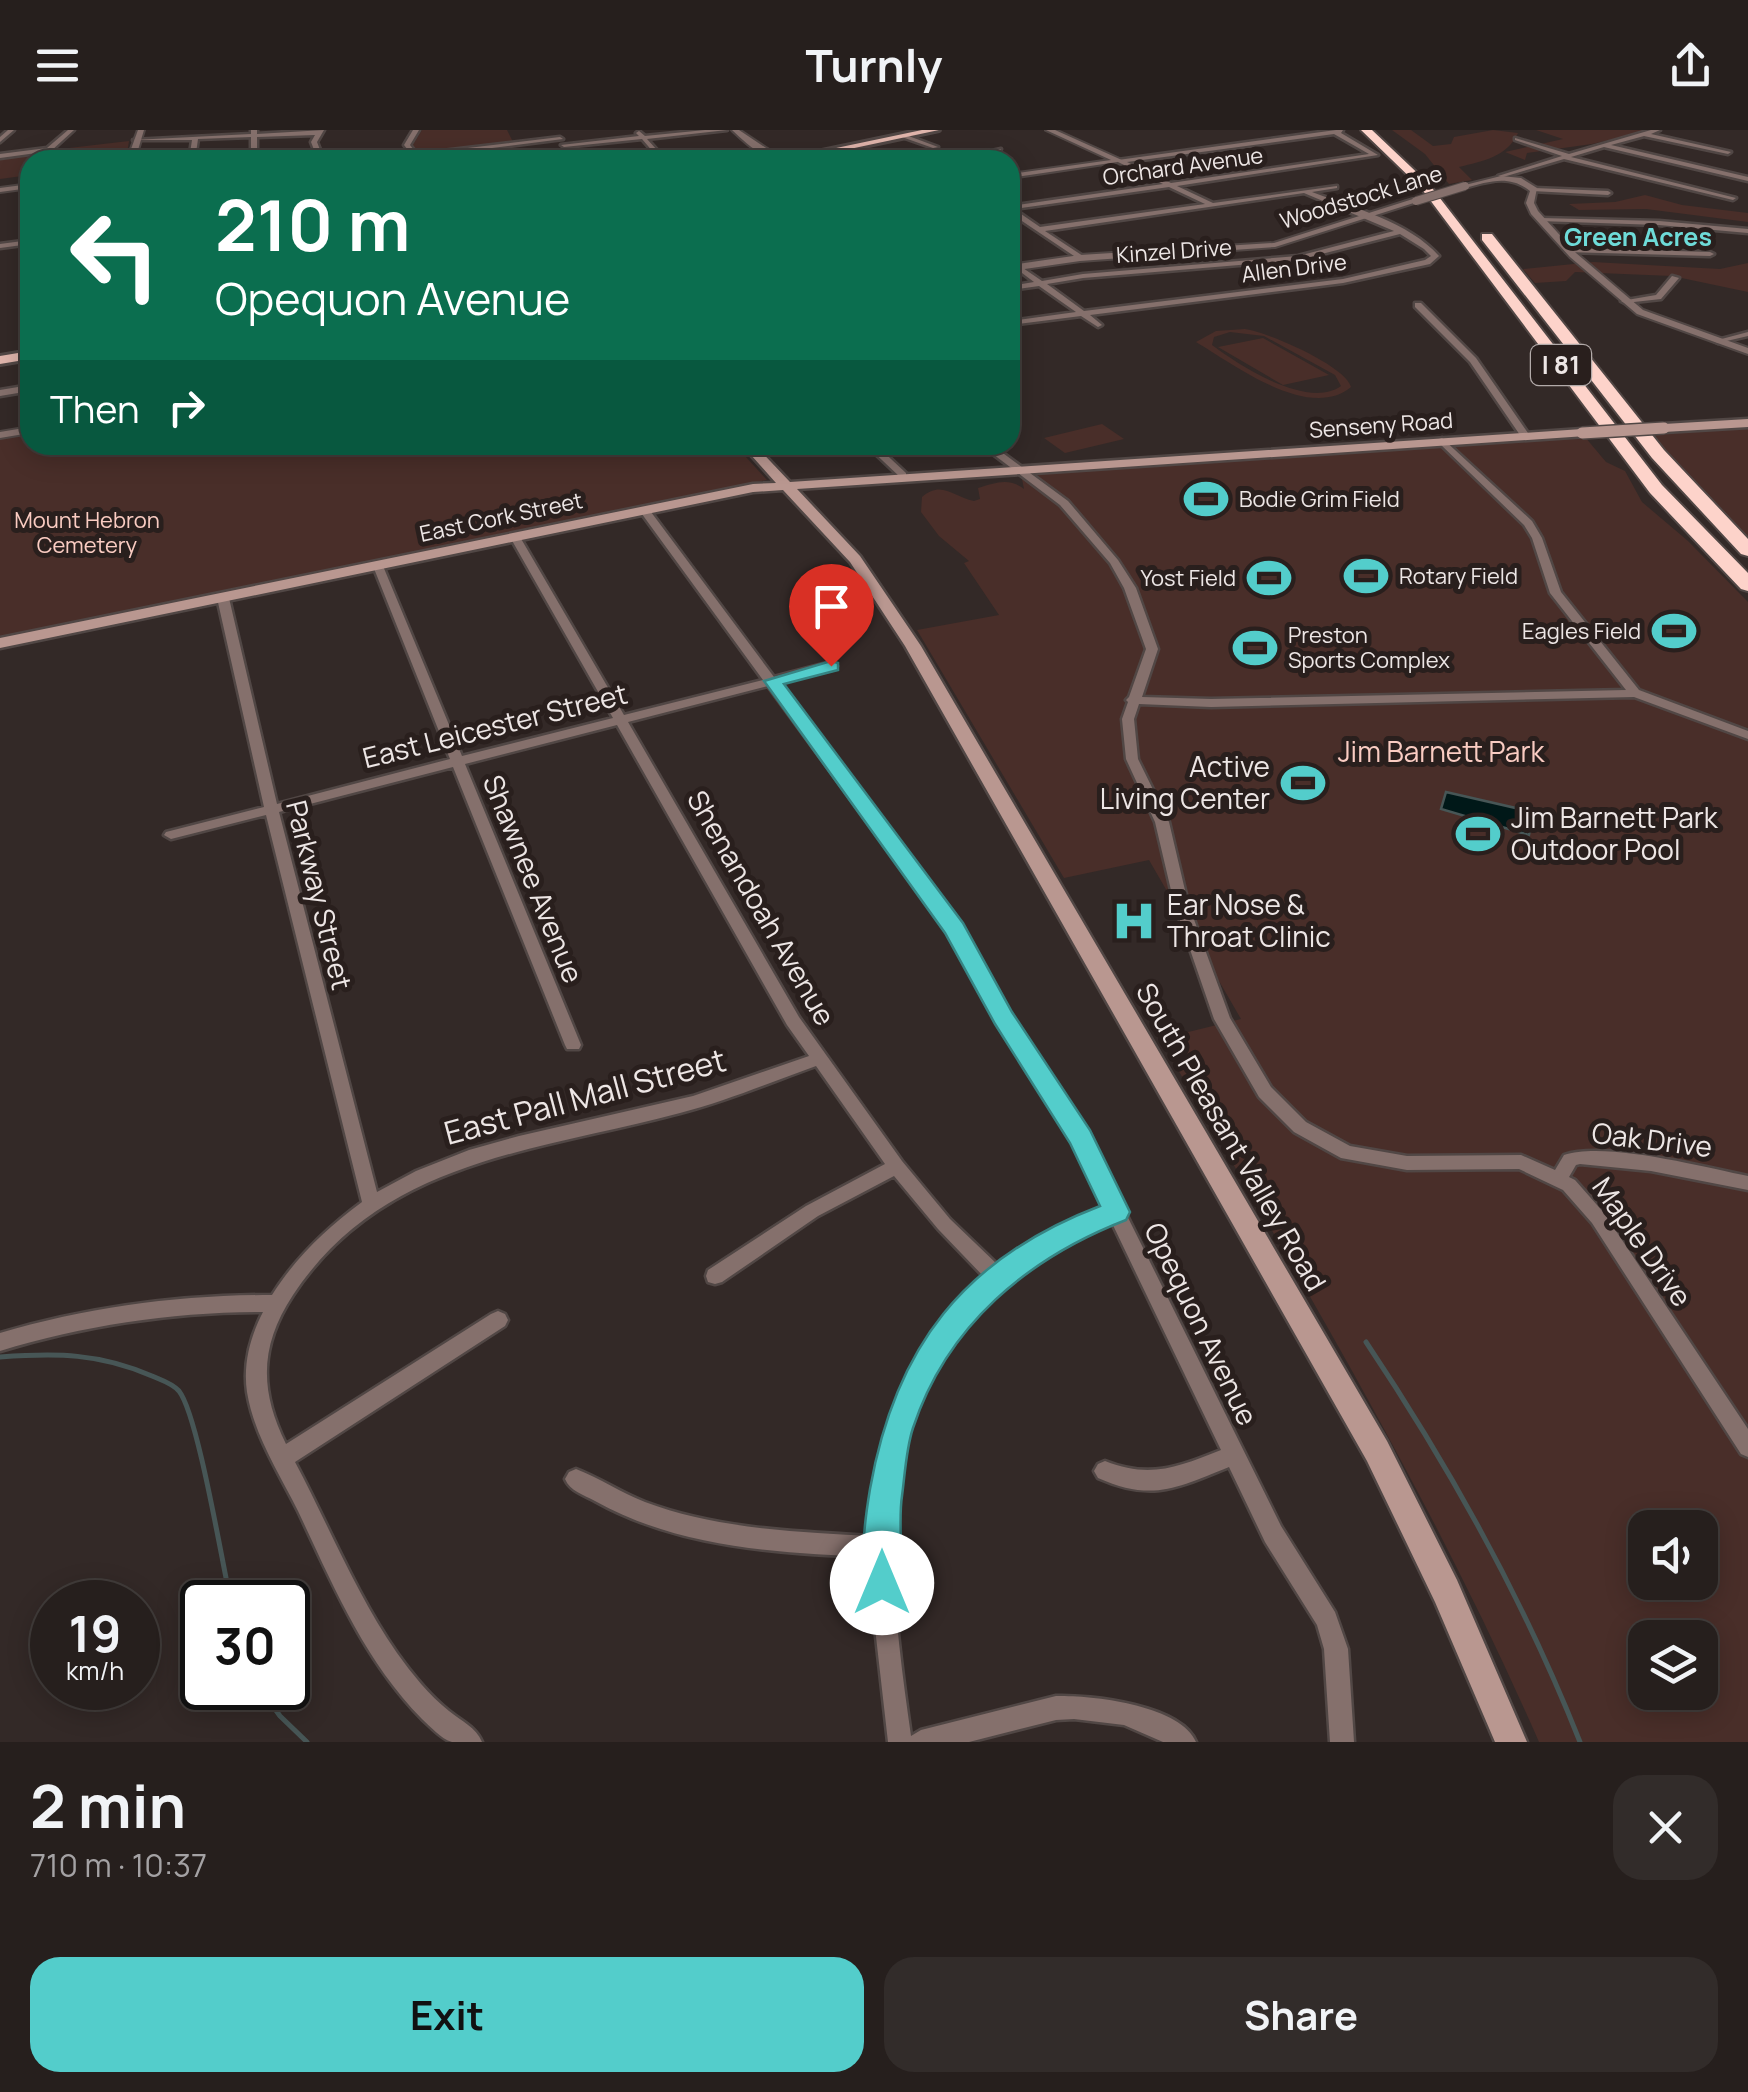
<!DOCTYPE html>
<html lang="en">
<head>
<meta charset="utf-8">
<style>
  :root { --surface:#261f1d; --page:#322c2a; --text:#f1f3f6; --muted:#a4a2a4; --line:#423d3b; --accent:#53cdcb }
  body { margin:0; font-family:Manrope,sans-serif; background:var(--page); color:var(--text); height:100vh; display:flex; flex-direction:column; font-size:38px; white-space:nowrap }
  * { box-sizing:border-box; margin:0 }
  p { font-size:32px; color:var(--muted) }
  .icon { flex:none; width:55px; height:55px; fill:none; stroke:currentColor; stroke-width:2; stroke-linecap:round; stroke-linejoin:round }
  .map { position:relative; height:1612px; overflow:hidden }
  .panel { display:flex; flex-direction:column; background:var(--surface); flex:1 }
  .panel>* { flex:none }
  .guide { position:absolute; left:20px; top:20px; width:1000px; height:305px; border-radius:30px; box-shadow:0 5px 25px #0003,0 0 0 2px var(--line); background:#0b6e4f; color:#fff; overflow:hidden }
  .fabs { position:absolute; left:1628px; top:1380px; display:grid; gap:20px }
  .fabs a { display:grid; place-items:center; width:90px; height:90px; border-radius:20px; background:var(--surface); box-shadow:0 5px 25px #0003,0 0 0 2px var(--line); font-size:50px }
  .speed { position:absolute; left:30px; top:1450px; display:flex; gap:20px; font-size:50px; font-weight:700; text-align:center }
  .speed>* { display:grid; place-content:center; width:130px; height:130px; border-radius:50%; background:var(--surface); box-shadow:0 5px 25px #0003,0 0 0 2px var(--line); line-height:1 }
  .speed small { font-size:25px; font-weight:400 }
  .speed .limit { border:5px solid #111; border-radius:15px; background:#fff; color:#111 }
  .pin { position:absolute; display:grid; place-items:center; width:85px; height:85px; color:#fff; margin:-102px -42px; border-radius:50% 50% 50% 0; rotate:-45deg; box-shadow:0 0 10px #0007 }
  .pin .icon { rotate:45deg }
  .me { position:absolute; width:110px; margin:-55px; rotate:0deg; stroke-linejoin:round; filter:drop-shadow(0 0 8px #0008) }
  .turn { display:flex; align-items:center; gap:35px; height:210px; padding:0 30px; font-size:45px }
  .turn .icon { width:130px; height:130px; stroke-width:2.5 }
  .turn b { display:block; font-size:70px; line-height:85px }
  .then { display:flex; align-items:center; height:95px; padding:0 30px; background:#0003; gap:20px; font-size:38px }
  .round { display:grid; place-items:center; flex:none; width:105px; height:105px; border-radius:30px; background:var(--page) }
  .summary { display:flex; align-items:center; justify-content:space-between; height:170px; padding:0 30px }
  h1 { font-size:60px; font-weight:700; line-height:75px }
  .primary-button { display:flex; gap:20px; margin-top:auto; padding:20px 30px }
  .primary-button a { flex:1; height:115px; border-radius:30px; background:var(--accent); color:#111; font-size:40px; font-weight:700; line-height:115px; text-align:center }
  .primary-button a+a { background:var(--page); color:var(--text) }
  header { display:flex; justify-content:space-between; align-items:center; height:130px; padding:0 30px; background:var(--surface); font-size:45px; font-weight:700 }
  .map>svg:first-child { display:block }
  .green { fill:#492e29; fill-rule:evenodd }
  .water { fill:#001818; stroke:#475656; stroke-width:2.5 }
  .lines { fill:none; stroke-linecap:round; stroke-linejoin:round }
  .stream { stroke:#475656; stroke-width:5 }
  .minor-casing { stroke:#514745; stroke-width:5 }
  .tertiary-casing { stroke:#514745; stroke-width:4 }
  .secondary-casing { stroke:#514745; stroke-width:5 }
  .primary-casing { stroke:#514745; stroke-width:6 }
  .motorway-casing { stroke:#514745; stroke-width:4 }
  .minor { fill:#85706c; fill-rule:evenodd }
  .tertiary { fill:#85706c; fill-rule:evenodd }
  .secondary { fill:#b99790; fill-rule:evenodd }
  .primary { fill:#e0b5ac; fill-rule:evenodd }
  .motorway { fill:#fdd3ca; fill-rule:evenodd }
  .tertiary-bridge-casing { stroke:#514745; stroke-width:10; stroke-linecap:butt }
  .secondary-bridge-casing { stroke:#514745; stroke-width:14; stroke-linecap:butt }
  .tertiary-bridge { stroke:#85706c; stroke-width:8 }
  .secondary-bridge { stroke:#b99790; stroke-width:11 }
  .route { fill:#53cdcb; stroke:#368584; stroke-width:2.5 }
  .labels { text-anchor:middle; stroke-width:10; stroke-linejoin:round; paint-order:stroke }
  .far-street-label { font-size:22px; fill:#ede6e5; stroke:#291f1d }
  .far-poi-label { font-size:22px; fill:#ede6e5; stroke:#291f1d; text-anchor:start }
  .far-park-label { font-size:22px; fill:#faccc2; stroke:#291f1d }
  .far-neighbourhood-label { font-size:25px; font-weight:bold; fill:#6edbd8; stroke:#291f1d }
  .shield { fill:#291f1d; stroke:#b2aaa9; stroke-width:2.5 }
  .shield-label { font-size:25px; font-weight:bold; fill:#ede6e5 }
  .street-label { font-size:28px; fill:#ede6e5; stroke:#291f1d }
  .park-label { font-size:28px; fill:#faccc2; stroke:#291f1d }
  .poi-label { font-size:28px; fill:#ede6e5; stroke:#291f1d; text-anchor:start }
  .near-street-label { font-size:32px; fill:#ede6e5; stroke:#291f1d }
</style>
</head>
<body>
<header><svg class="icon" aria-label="menu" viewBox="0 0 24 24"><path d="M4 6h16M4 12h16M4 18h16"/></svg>Turnly<svg class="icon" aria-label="share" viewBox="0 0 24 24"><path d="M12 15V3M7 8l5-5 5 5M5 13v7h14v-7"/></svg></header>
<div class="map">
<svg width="1748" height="1612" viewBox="0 0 1748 1612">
  <rect width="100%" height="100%" fill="#332927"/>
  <g class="green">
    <path d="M422 0H507L513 12 417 24 412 16Z"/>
    <path d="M1392 0H1411L1433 16 1451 14 1454 7 1493 0 1518 3C1507 27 1483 31 1459 37L1472 50 1449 54 1425 24Z"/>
    <path d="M1536 0H1653L1592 14 1527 23 1525 30 1505 22 1563 9Z"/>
    <path d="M129 11 126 30H30V45L0 49V26Z"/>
    <path d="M1645 65 1682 75 1748 83V92L1646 79 1579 80 1569 74 1615 72Z"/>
    <path d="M1593 132 1720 139 1748 133V162L1672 146 1575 142 1566 151 1535 153 1523 139Z"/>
    <path d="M1245 199C1268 202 1346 236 1351 257 1309 292 1233 234 1196 212L1216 201ZM1230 202 1264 206 1335 245 1341 256C1308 280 1240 236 1212 215L1214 207Z"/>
    <path d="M1263 208 1329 245 1283 255 1218 217Z"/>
    <path d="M1748 293V413L1640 300Z"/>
    <path d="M1102 294 1124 309 1065 323 1044 308Z"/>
    <path d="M30 302V315H735L767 350 0 509V307Z"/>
    <path d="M1585 307 1606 332 1625 341 1642 372 1688 411 1748 472V1612H1539C1432 1367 1295 1140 1160 909L1241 889 1149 730 1064 748 917 500 999 485 964 433 969 431 939 406 921 382 922 367C942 350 953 367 974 371L980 369 978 358C995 353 1009 347 1024 359L1022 349 1031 341ZM1645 1398H1700V1452H1645ZM1645 1508H1700V1562H1645Z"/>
  </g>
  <path class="water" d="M1446 662 1533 682 1529 705 1441 679Z"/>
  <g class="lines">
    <g class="stream">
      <path d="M1366 1212C1449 1336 1525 1473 1580 1612"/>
      <path d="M0 1227C57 1223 99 1223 152 1246 161 1250 172 1253 179 1261 198 1285 222 1433 231 1472"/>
      <path d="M260 1558 280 1586 307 1612"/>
    </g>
    <g class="minor-casing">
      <g id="minor">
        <path d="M8 0H14L0 12V7Z"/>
        <path d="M68 0H74L51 21 0 28V24L47 18Z"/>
        <path d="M251 0H257V4L324 0 317 12 324 30H318L311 12 315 5 257 7V30H251V7L198 9 195 30H189L192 10H133L251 4Z"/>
        <path d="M413 0H419L410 15 417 24 560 7 563 9 420 27 422 30H416L404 15Z"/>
        <path d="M705 0H727L647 9 666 30H660L642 9 564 17 561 15 639 6 636 3 639 1 645 6Z"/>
        <path d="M1336 0H1343L1341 3 1378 25 1177 56 1213 73 1337 56V58L1312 62C1354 78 1409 92 1439 126L1430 134 1343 153 1090 185 1102 195 1098 197 1081 186 1010 195V191L1076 182 1039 156 1010 160V156L1034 152 1010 134V129L1042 151 1083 144 1298 126 1394 101 1304 63 1045 101 1083 126 1080 130 1010 83V76L1163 54 1118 32V30ZM1334 4 1369 24 1171 53 1127 32ZM1169 57 1205 74 1040 97 1014 79ZM1400 104 1424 119 1431 126 1425 130 1343 149 1084 181 1047 154 1083 148 1298 130Z"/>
        <path d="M1651 0H1660L1651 4 1731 22 1728 24 1644 6 1611 15 1748 47V51L1604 17 1571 27 1736 68 1733 70 1564 29 1503 47 1498 46 1562 26 1515 10V8L1569 24Z"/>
        <path d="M902 5H906L938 17 933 18 902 7Z"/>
        <path d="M1001 19 999 22 962 30H951Z"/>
        <path d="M803 24 815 29 816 30 801 27Z"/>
        <path d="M1534 58 1608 61 1611 63 1608 65 1532 61Z"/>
        <path d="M1541 88 1659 91 1748 99V103L1659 95 1539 91Z"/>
        <path d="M30 110V114L0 118V114Z"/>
        <path d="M1569 118 1710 122 1714 124 1710 126 1566 122Z"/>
        <path d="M1672 146 1679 148 1661 169 1625 173 1621 171 1656 165Z"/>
        <path d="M1415 173H1421L1476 228 1530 306 1528 308H1522L1470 232 1415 177Z"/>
        <path d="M1748 202V206L1718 213 1714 211Z"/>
        <path d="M30 255V261L0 266V260Z"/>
        <path d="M1442 308 1532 391 1542 408 1561 462 1639 560 1748 601V609L1634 567 1211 577 1139 574 1134 589 1138 629 1169 692 1188 773 1230 888 1271 957 1306 992 1350 1016 1407 1026 1521 1025 1555 1040 1564 1025C1605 1011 1703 1037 1748 1046V1060L1651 1041 1580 1034 1576 1035 1569 1047 1575 1050 1604 1083 1748 1299V1327L1741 1324 1592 1093 1563 1060 1519 1039 1407 1040 1341 1028 1294 1002 1259 967 1214 889 1174 773 1155 692 1126 629 1122 589 1128 572 1126 570 1129 567 1146 519 1124 458 1110 433 1060 375 981 315H992L1068 371 1118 430 1136 458 1158 519 1142 567 1211 569 1626 560 1550 463 1532 408 1524 395 1439 313V309Z"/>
        <path d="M866 315H876L906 343V347H900Z"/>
        <path d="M644 377 648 378 774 547 831 532 837 536 835 539 778 553 959 795 1009 884 1086 1003 1281 1396 1335 1482 1348 1519 1354 1612H1330L1324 1519 1317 1495 1265 1412 1229 1337C1177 1358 1152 1372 1098 1348L1094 1341 1098 1334 1105 1331C1150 1349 1178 1337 1221 1320L1111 1091C1061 1111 1016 1140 980 1179 971 1189 961 1198 954 1207 869 1320 893 1476 911 1606L921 1600 1056 1566C1091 1565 1181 1575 1196 1612H1163L1124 1595 1074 1589 1056 1590 969 1612H888L874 1489 872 1427C778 1423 679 1418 595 1371 584 1365 570 1361 565 1349L569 1342 576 1339C600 1348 621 1363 645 1372 717 1399 797 1402 873 1406 877 1332 893 1251 942 1193 955 1177 971 1162 985 1148L938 1099 894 1046 818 1086 722 1152 715 1154 708 1152 706 1146 708 1140 806 1076 885 1034 816 936C771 952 727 971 680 983 538 1021 383 1029 293 1165 260 1215 259 1260 286 1314L491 1184 498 1181 505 1184 508 1190 505 1196 295 1332C329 1396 356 1464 397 1523 412 1544 429 1565 449 1581 461 1591 476 1597 482 1612 473 1612 460 1612 452 1612 441 1609 430 1596 422 1589 364 1530 333 1455 298 1381 279 1343 254 1305 247 1262 243 1234 250 1207 263 1182 173 1182 86 1195 0 1221V1203C89 1177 179 1165 272 1165 296 1127 327 1098 362 1072L266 685 171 709 164 705 166 702 264 677 217 468 219 466 223 465 229 468 277 674 450 629 373 436 374 434 383 436 462 626 613 588 510 407 511 405 520 407 624 585 763 550 639 380ZM768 556 948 802 997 892 1073 1012 1105 1077 1044 1106 999 1136 950 1089 902 1031 799 887 628 592ZM617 595 787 895 809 926 693 966 519 1006 469 1020 416 1041 377 1062 279 682 453 637 565 915 567 919H579L581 915 465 634Z"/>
      </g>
    </g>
    <g class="tertiary-casing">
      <g id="tertiary">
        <path d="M138 0H144L135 30H127Z"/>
        <path d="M732 0H739L784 30C763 30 746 13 732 0Z"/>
        <path d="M1046 0H1055L1124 31 1010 48V44L1111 30Z"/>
        <path d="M1501 46 1521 48 1537 58 1534 73 1538 81 1576 123 1643 180 1748 218V224L1637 184 1570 127 1531 84 1526 73 1530 61C1509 44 1488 52 1465 58L1461 56Z"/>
        <path d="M30 54V58L0 62V58Z"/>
        <path d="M1413 69 1420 71 1275 117 1080 131 1010 141V135L1080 125 1274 113Z"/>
        <path d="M30 297V303L0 308V302Z"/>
      </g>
    </g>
    <g class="secondary-casing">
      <g id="secondary">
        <path d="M1748 289V297L1664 302 1658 298 1664 294Z"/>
        <path d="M1582 299 1588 303 1586 306 797 359 860 426 921 516 1387 1311 1457 1450 1527 1612H1495L1435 1472 1367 1331 905 516 850 432 783 360 753 362 0 518V508L753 354 776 353 742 315H755L790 352Z"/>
      </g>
    </g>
    <g class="primary-casing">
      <g id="primary">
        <path d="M922 0H939L798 30H779Z"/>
        <path d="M30 221V229L0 234V226Z"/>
      </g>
    </g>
    <g class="motorway-casing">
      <g id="motorway">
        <path d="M1361 0H1372L1429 54 1662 355 1748 443V461L1741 459 1650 363 1421 58Z"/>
        <path d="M1482 104H1492L1664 320 1748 409V426L1741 424 1652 328 1482 110Z"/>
      </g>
    </g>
    <use href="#minor" class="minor"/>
    <use href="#tertiary" class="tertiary"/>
    <use href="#secondary" class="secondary"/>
    <use href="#primary" class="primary"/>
    <use href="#motorway" class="motorway"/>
    <g class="tertiary-bridge-casing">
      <path id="tertiary-bridge" d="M1416 71 1465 56"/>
    </g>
    <g class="secondary-bridge-casing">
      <path id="secondary-bridge" d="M1582 303 1664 298"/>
    </g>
    <use href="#tertiary-bridge" class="tertiary-bridge"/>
    <use href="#secondary-bridge" class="secondary-bridge"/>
  </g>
  <path class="route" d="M831 531 838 533V540L784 554 963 793 1012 882 1090 1000 1130 1082 1126 1090C1028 1128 947 1195 913 1298 906 1319 905 1344 902 1366 897 1398 907 1435 894 1465L882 1470 870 1465C858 1436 865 1389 870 1359 895 1217 964 1128 1100 1076L1070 1013 995 894 945 803 764 551Z"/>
  <defs>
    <g id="stadium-bare" transform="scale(3.45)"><path d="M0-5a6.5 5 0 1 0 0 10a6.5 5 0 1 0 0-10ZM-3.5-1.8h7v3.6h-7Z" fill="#53cdcb" stroke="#291f1d" stroke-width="2.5" paint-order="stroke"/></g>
    <g id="hospital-bare" transform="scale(3.45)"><path d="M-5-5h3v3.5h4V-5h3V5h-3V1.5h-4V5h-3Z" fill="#53cdcb" stroke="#291f1d" stroke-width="2.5" paint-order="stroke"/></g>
  </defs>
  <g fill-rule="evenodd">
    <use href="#stadium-bare" x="1206" y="369"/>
    <use href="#stadium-bare" x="1366" y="446"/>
    <use href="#stadium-bare" x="1269" y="448"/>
    <use href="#stadium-bare" x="1674" y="501"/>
    <use href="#stadium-bare" x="1255" y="518"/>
    <use href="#stadium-bare" x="1303" y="653"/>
    <use href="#stadium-bare" x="1478" y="704"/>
    <use href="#hospital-bare" x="1134" y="791"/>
  </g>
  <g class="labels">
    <g class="far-street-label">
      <text transform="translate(1183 36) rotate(-8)" y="8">Orchard Avenue</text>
      <text transform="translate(1361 67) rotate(-17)" y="8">Woodstock Lane</text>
      <text transform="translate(1174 121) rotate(-4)" y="8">Kinzel Drive</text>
      <text transform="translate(1294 138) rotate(-7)" y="8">Allen Drive</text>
      <text transform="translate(1381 295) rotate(-4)" y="8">Senseny Road</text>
      <text transform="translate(501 387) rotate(-12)" y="8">East Cork Street</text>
    </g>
    <g class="far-poi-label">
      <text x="1239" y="377">Bodie Grim Field</text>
      <text x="1399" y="454">Rotary Field</text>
      <text x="1236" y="456" text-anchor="end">Yost Field</text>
      <text x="1641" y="509" text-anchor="end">Eagles Field</text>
      <text x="1288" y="513">Preston<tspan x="1288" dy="25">Sports Complex</tspan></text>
    </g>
    <g class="far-park-label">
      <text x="87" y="398">Mount Hebron<tspan x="87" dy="25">Cemetery</tspan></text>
    </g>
    <g class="far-neighbourhood-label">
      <text x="1638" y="116">Green Acres</text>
    </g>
    <rect class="shield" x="1531" y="215" width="60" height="40" rx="8"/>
    <g class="shield-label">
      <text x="1561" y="244">I 81</text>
    </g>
    <g class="street-label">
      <text transform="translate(495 596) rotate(-14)" y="10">East Leicester Street</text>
      <text transform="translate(533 749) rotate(68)" y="10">Shawnee Avenue</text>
      <text transform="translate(319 765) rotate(76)" y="10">Parkway Street</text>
      <text transform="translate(761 778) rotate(60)" y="10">Shenandoah Avenue</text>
      <text transform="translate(1231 1007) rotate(60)" y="10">South Pleasant Valley Road</text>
      <text transform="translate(1652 1010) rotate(7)" y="10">Oak Drive</text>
      <text transform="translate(1642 1112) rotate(55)" y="10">Maple Drive</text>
      <text transform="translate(1201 1194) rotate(64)" y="10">Opequon Avenue</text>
    </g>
    <g class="park-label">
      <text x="1441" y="632">Jim Barnett Park</text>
    </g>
    <g class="poi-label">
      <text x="1270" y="647" text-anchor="end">Active<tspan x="1270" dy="32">Living Center</tspan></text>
      <text x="1511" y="698">Jim Barnett Park<tspan x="1511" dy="32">Outdoor Pool</tspan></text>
      <text x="1167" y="785">Ear Nose &amp;<tspan x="1167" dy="32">Throat Clinic</tspan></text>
    </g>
    <g class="near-street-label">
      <text transform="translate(585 967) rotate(-15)" y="11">East Pall Mall Street</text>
    </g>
  </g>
</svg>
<div class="fabs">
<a><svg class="icon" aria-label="sound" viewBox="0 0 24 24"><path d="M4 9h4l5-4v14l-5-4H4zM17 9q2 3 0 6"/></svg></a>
<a><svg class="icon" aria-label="layers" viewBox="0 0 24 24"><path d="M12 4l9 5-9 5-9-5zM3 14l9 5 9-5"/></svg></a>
</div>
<div class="speed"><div>19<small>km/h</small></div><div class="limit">30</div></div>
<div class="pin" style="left:831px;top:536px;background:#d93025"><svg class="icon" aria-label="arrive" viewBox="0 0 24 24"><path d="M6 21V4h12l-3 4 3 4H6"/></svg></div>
<svg class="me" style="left:882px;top:1453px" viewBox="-20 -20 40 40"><circle r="19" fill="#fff"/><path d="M0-13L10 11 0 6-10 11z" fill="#53cdcb"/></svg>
<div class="guide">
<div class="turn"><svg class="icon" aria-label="left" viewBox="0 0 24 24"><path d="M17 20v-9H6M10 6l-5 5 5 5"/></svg><div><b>210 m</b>Opequon Avenue</div></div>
<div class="then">Then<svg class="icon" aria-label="right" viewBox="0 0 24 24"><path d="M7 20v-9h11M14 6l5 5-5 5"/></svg></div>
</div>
</div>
<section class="panel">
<div class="summary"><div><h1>2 min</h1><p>710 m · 10:37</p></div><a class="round"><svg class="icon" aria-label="close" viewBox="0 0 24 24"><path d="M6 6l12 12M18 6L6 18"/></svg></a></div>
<div class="primary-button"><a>Exit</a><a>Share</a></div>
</section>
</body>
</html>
